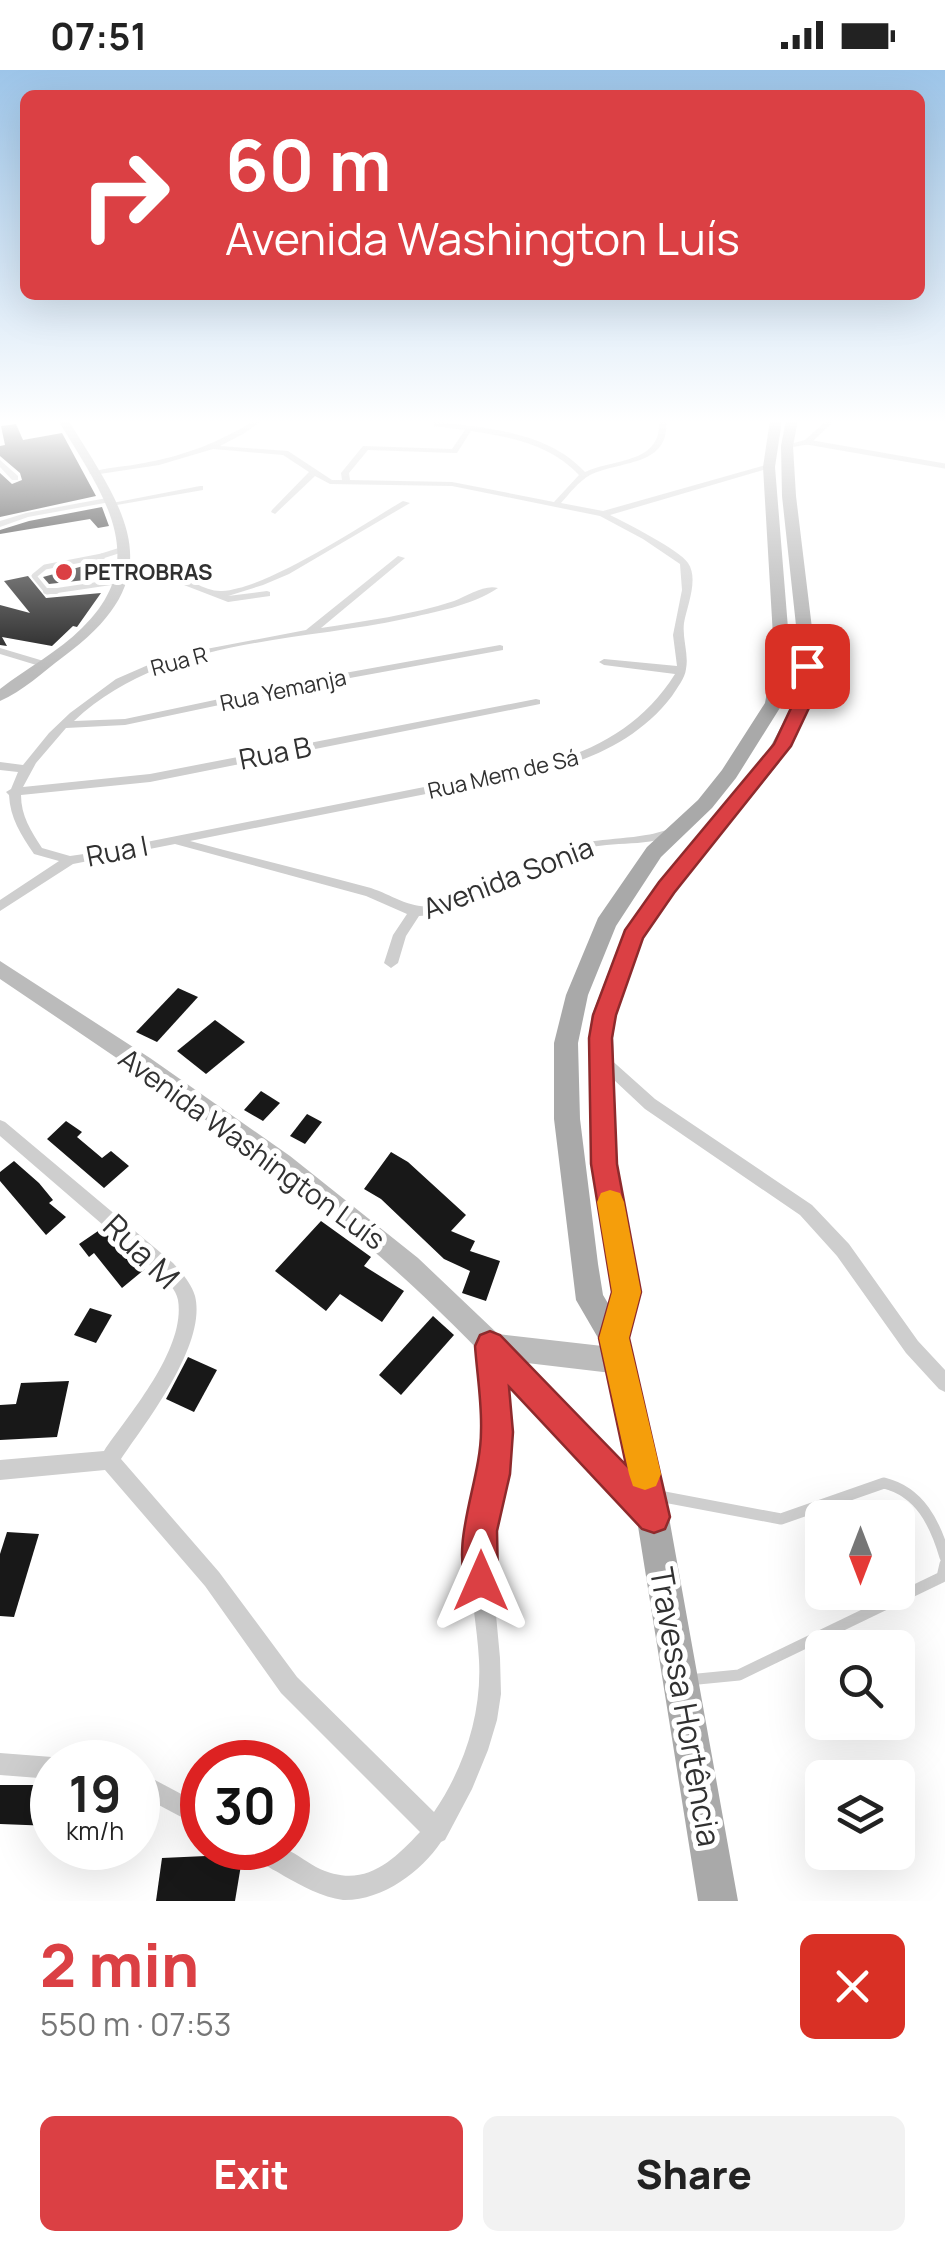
<!DOCTYPE html>
<html lang="en">
<head>
<meta charset="utf-8">
<style>
  :root { --surface:#fff; --page:#f2f2f2; --text:#222; --muted:#767676; --accent:#db4044 }
  body { margin:0; font-family:Manrope,sans-serif; background:var(--page); color:var(--text); height:100vh; display:flex; flex-direction:column; font-size:38px; white-space:nowrap }
  * { box-sizing:border-box; margin:0 }
  p { font-size:32px; color:var(--muted) }
  .icon { flex:none; width:55px; height:55px; fill:none; stroke:currentColor; stroke-width:2; stroke-linecap:round; stroke-linejoin:round }
  .map { position:relative; height:1831px; overflow:hidden }
  .side { display:flex; flex-direction:column; background:var(--surface); flex:1 }
  .side>* { flex:none }
  .guide { position:absolute; left:20px; top:20px; width:905px; height:210px; border-radius:15px; box-shadow:0 10px 40px #0002; background:#db4044; color:#fff; overflow:hidden }
  .needle { width:65px; rotate:180deg }
  .buttons { position:absolute; left:805px; top:1430px; display:grid; gap:20px }
  .buttons a { display:grid; place-items:center; width:110px; height:110px; border-radius:15px; background:var(--surface); box-shadow:0 10px 40px #0002; font-size:50px }
  .speed { position:absolute; left:30px; top:1670px; display:flex; gap:20px; font-size:50px; font-weight:700; text-align:center }
  .speed>* { display:grid; place-content:center; width:130px; height:130px; border-radius:50%; background:var(--surface); box-shadow:0 10px 40px #0002; line-height:1 }
  .speed small { font-size:25px; font-weight:400 }
  .speed .limit { border:15px solid #d22; background:#fff; color:#111 }
  .pin { position:absolute; display:grid; place-items:center; width:85px; height:85px; color:#fff; margin:-42px; border-radius:20px; box-shadow:0 5px 15px #0006 }
  .me { position:absolute; width:110px; margin:-55px; rotate:0deg; stroke-linejoin:round; filter:drop-shadow(0 0 8px #0008) }
  .turn { display:flex; align-items:center; gap:35px; height:210px; padding:0 40px; font-size:45px }
  .turn .icon { width:130px; height:130px; stroke-width:2.5 }
  .turn b { display:block; font-size:70px; line-height:85px }
  .round { display:grid; place-items:center; flex:none; width:105px; height:105px; border-radius:15px; background:var(--page) }
  .overview { display:flex; align-items:center; justify-content:space-between; height:170px; padding:0 40px }
  h1 { font-size:60px; font-weight:800; line-height:75px; color:var(--accent) }
  .cta { display:flex; gap:20px; margin-top:auto; padding:20px 40px }
  .cta a { flex:1; height:115px; border-radius:15px; background:var(--accent); color:#fff; font-size:40px; font-weight:800; line-height:115px; text-align:center }
  .cta a+a { background:var(--page); color:var(--text) }
  .status { display:flex; justify-content:space-between; align-items:center; height:70px; padding:0 50px; background:var(--surface); direction:ltr }
  .status svg { height:28px; fill:currentColor }
  .map>svg:first-child { display:block }
  .building { fill:#181818 }
  .lines { fill:none; stroke-linecap:round; stroke-linejoin:round }
  .lane-far2 { stroke:#cecece; stroke-width:5 }
  .lane-far1 { stroke:#cecece; stroke-width:6 }
  .lane { stroke:#cecece; stroke-width:11 }
  .street { fill:#cecece; fill-rule:evenodd }
  .secondary { fill:#bbb; fill-rule:evenodd }
  .primary { fill:#a9a9a9; fill-rule:evenodd }
  .route { fill:#db4044; stroke:#8e2a2c; stroke-width:2.5 }
  .slow { fill:#f59e0b }
  .poi-dot { fill:#db4044; stroke:#fff; stroke-width:4 }
  .labels { text-anchor:middle; stroke-width:10; stroke-linejoin:round; paint-order:stroke }
  .far-poi-label { font-size:22px; font-weight:bold; fill:#313131; stroke:#fff; text-anchor:start }
  .far-street-label { font-size:22px; fill:#313131; stroke:#fff }
  .street-label { font-size:28px; fill:#313131; stroke:#fff }
  .near-street-label { font-size:32px; fill:#313131; stroke:#fff }
</style>
</head>
<body>
<div class="status"><b>07:51</b><svg viewBox="0 0 49 12"><path d="M0 12V9h3v3zM5 12V6h3v6zM10 12V3h3v9zM15 12V0h3v12zM26 1h20v11H26zM47 4h2v5h-2z"/></svg></div>
<div class="map">
<svg width="945" height="1831" viewBox="0 0 945 1831">
  <rect width="100%" height="100%" fill="#fff"/>
  <g class="building">
    <path d="M16 354 23 370 62 363 96 426 0 447V403L12 414 22 410 20 403 0 386V376L5 375 1 356Z"/>
    <path d="M102 437 109 456 98 458 90 449 0 464V460L29 451Z"/>
    <path d="M87 495 94 509 49 514 43 507Z"/>
    <path d="M28 506 46 528 101 523 77 557 73 556 52 576 2 567 7 576 0 575V535L30 543 4 511Z"/>
    <path d="M178 918 198 927 157 972 136 962Z"/>
    <path d="M215 950 245 972 206 1004 177 981Z"/>
    <path d="M261 1021 280 1033 263 1051 244 1040Z"/>
    <path d="M307 1044 322 1052 305 1074 290 1066Z"/>
    <path d="M66 1051 82 1062 77 1067 102 1088 111 1081 129 1096 104 1118 47 1069Z"/>
    <path d="M391 1082 408 1092 466 1145 451 1161 475 1171 470 1181 500 1191 486 1231 462 1223 470 1201 444 1189 381 1129 364 1119Z"/>
    <path d="M14 1091 39 1113 53 1130 49 1133 66 1147 46 1165 0 1111V1102Z"/>
    <path d="M321 1151 371 1187 364 1196 404 1221 382 1252 340 1224 326 1241 275 1201Z"/>
    <path d="M101 1159 145 1199 122 1218 94 1183 89 1187 79 1174Z"/>
    <path d="M90 1238 112 1245 96 1273 74 1265Z"/>
    <path d="M433 1246 454 1265 401 1325 379 1305Z"/>
    <path d="M188 1287 217 1300 194 1342 166 1329Z"/>
    <path d="M69 1311 57 1367 0 1370V1335L16 1334 21 1313Z"/>
    <path d="M7 1462 39 1464 14 1547 0 1546V1484Z"/>
    <path d="M0 1715H52V1756L0 1754Z"/>
    <path d="M206 1786 242 1789 235 1831H156L162 1788Z"/>
  </g>
  <g class="lines">
    <g class="lane-far2">
      <path d="M807 372 945 396"/>
      <path d="M102 486 45 497 34 506 47 522 121 511"/>
      <path d="M102 512V486L124 479"/>
    </g>
    <path class="lane-far1" d="M46 521H56"/>
    <g class="lane">
      <path d="M659 1426 781 1449 884 1413C920 1422 935 1453 945 1487"/>
      <path d="M688 1610 739 1605 942 1507 945 1494"/>
    </g>
    <g class="street">
      <path d="M255 350H263L243 364 220 376 288 381 332 410H342L341 403 363 376 452 379 465 360 434 356V352H437C487 358 548 362 585 402 615 388 662 394 659 350H666C670 397 621 390 590 405 578 412 570 423 561 433L603 441 766 395 773 397 610 445C626 453 680 480 688 493 699 509 687 536 684 553 682 569 689 584 686 599 685 608 677 618 672 626 643 664 602 685 557 698L190 771C249 787 308 801 367 817 390 823 408 839 432 836 475 832 511 800 549 783 581 768 612 771 646 765 656 764 665 759 675 759L677 762 675 765C642 778 608 770 576 781 521 800 479 843 419 846L406 866 398 893 391 898 384 893 393 865 407 844 366 826 175 774 73 794 0 841V830L59 791 34 784C21 765 10 748 9 725L6 722 11 719 18 702 0 700V692L23 695 49 663 70 643 116 609 155 592 185 583 306 560 398 486 405 488 321 558C365 551 411 545 454 531 467 526 485 514 498 518 471 536 435 542 404 549 291 573 163 568 74 651L125 649 328 606 500 575 503 576V580L328 612 125 655 66 658 36 693 23 717 150 704 536 629 540 630V634L150 712 21 725C21 746 31 761 42 778L70 786 91 783 555 691C606 675 646 650 675 604L604 595 599 592 604 589 677 596 673 565 682 520 680 494 643 469 600 446 452 416 330 414 315 406 275 444 271 442 272 440 309 402 283 385 213 379 159 395 93 405 89 403C105 397 126 397 144 393 184 386 220 372 255 350ZM471 361C511 367 551 375 579 405L554 432 452 412 350 410 349 403 368 380 454 383H457Z"/>
      <path d="M827 350H835L810 374 787 378 783 376 805 370Z"/>
      <path d="M0 390 18 406V410H12L0 397Z"/>
      <path d="M200 416H203V420L111 436 107 434Z"/>
      <path d="M107 428H110V432L28 447 0 457V451L26 443Z"/>
      <path d="M403 431 410 433 289 504 263 515 228 526 267 521 270 522V526L228 532 171 510 124 509 119 506 124 503C139 504 156 502 171 504 188 507 205 522 222 521 269 518 360 456 403 431Z"/>
      <path d="M0 578 47 592 48 594 43 597 0 584Z"/>
      <path d="M603 985 608 987 655 1029 812 1135 849 1174 918 1271 945 1300V1322L939 1319 906 1283 837 1186 800 1145 645 1039 598 995 596 991 598 987Z"/>
      <path d="M0 1050 5 1052 173 1193C182 1203 191 1213 195 1226 207 1274 147 1351 121 1389L219 1502 297 1607 434 1742C464 1698 482 1644 479 1590 477 1552 468 1514 470 1475 471 1450 481 1425 484 1400 489 1359 484 1318 481 1277L484 1271 490 1268 496 1271 499 1277C502 1316 507 1356 504 1395 501 1424 491 1451 490 1480L500 1588 501 1624 497 1650 488 1680 472 1719 445 1770 441 1772C421 1802 382 1831 343 1830 322 1827 302 1816 284 1806 272 1798 253 1791 248 1778 258 1778 271 1775 281 1778 292 1780 305 1791 316 1797 362 1820 390 1794 420 1762L281 1623 205 1516 105 1400 0 1410V1390L104 1381C130 1343 186 1279 178 1230 176 1220 168 1212 161 1205L0 1066Z"/>
      <path d="M0 1683 52 1687 61 1692H52V1709L0 1705Z"/>
      <path d="M138 1701 202 1735V1758L138 1724Z"/>
    </g>
    <g class="secondary">
      <path d="M58 350H68C127 444 174 506 63 587 44 601 22 622 0 631V619C27 598 58 582 82 558 155 488 99 419 58 350Z"/>
      <path d="M0 891 150 988 290 1086 418 1188 498 1264 620 1278 629 1282 633 1291 629 1300 620 1304 527 1293 661 1435 665 1445 661 1455 651 1459 641 1455C551 1358 465 1258 364 1173 250 1075 124 993 0 909Z"/>
    </g>
    <path class="primary" d="M770 350H782L775 397 790 583 783 633 736 708 712 738 661 787 616 856 588 925 578 973 580 1049 598 1194 603 1225 609 1235 613 1223 591 1094 589 968 592 945 625 859 660 812 765 687 791 638 799 583 782 426 781 376 786 350H798L793 376 796 426 815 583 809 638 779 693 674 822 643 867 616 945 613 968 617 1094 641 1223 629 1268 665 1425 738 1831H698L633 1425 601 1273 576 1230 554 1049V973L566 925 598 848 647 777 698 730 722 700 765 633 774 583 763 397Z"/>
  </g>
  <linearGradient id="sky" x2="0" y2="1"><stop stop-color="#9dc5e9"/><stop offset="0.58" stop-color="#fff"/><stop offset="1" stop-color="#fff" stop-opacity="0"/></linearGradient>
  <rect width="945" height="606" fill="url(#sky)"/>
  <path class="route" d="M807 591 815 596 809 638 791 676 674 823 643 868 616 945 612 968 617 1094 641 1222 629 1268 670 1447 665 1459 654 1463 642 1459 509 1317 513 1362 510 1404 497 1461 498 1511 493 1523 481 1528 469 1523C448 1473 481 1413 481 1361 482 1333 477 1304 475 1276L480 1265 490 1261 500 1265 626 1395 599 1268 612 1222 591 1094 589 968 593 945 625 860 659 812 774 674 791 638 798 596Z"/>
  <path class="slow" d="M610 1120 620 1123 624 1132 641 1222 629 1268 661 1404 656 1416 645 1420 633 1416 629 1404 599 1268 612 1222 597 1132 601 1123Z"/>
  <circle class="poi-dot" cx="64" cy="502" r="10"/>
  <g class="labels">
    <g class="far-poi-label">
      <text x="84" y="510">PETROBRAS</text>
    </g>
    <g class="far-street-label">
      <text transform="translate(179 591) rotate(-15)" y="8">Rua R</text>
      <text transform="translate(283 620) rotate(-12)" y="8">Rua Yemanja</text>
      <text transform="translate(503 704) rotate(-13)" y="8">Rua Mem de Sá</text>
    </g>
    <g class="street-label">
      <text transform="translate(275 683) rotate(-11)" y="10">Rua B</text>
      <text transform="translate(117 781) rotate(-11)" y="10">Rua I</text>
      <text transform="translate(508 808) rotate(-21)" y="10">Avenida Sonia</text>
      <text transform="translate(252 1079) rotate(36)" y="10">Avenida Washington Luís</text>
    </g>
    <g class="near-street-label">
      <text transform="translate(141 1182) rotate(44)" y="11">Rua M</text>
      <text transform="translate(685 1637) rotate(80)" y="11">Travessa Hortência</text>
    </g>
  </g>
</svg>
<div class="buttons">
<a><svg class="needle" viewBox="-14 -14 28 28"><path d="M0-13l5 13h-10z" fill="#e53935"/><path d="M0 13l5-13h-10z" fill="#767676"/></svg></a>
<a><svg class="icon" aria-label="search" viewBox="0 0 24 24"><circle cx="10" cy="10" r="6"/><path d="M15 15l6 6"/></svg></a>
<a><svg class="icon" aria-label="layers" viewBox="0 0 24 24"><path d="M12 4l9 5-9 5-9-5zM3 14l9 5 9-5"/></svg></a>
</div>
<div class="speed"><div>19<small>km/h</small></div><div class="limit">30</div></div>
<div class="pin" style="left:807px;top:596px;background:#d93025"><svg class="icon" aria-label="arrive" viewBox="0 0 24 24"><path d="M6 21V4h12l-3 4 3 4H6"/></svg></div>
<svg class="me" style="left:481px;top:1511px" viewBox="-20 -20 40 40"><path d="M0-17L14 15 0 8-14 15z" fill="#db4044" stroke="#fff" stroke-width="4"/></svg>
<div class="guide">
<div class="turn"><svg class="icon" aria-label="right" viewBox="0 0 24 24"><path d="M7 20v-9h11M14 6l5 5-5 5"/></svg><div><b>60 m</b>Avenida Washington Luís</div></div>
</div>
</div>
<section class="side">
<div class="overview"><div><h1>2 min</h1><p>550 m · 07:53</p></div><a class="round" style="background:#d93025;color:#fff"><svg class="icon" aria-label="close" viewBox="0 0 24 24"><path d="M6 6l12 12M18 6L6 18"/></svg></a></div>
<div class="cta"><a>Exit</a><a>Share</a></div>
</section>
</body>
</html>
